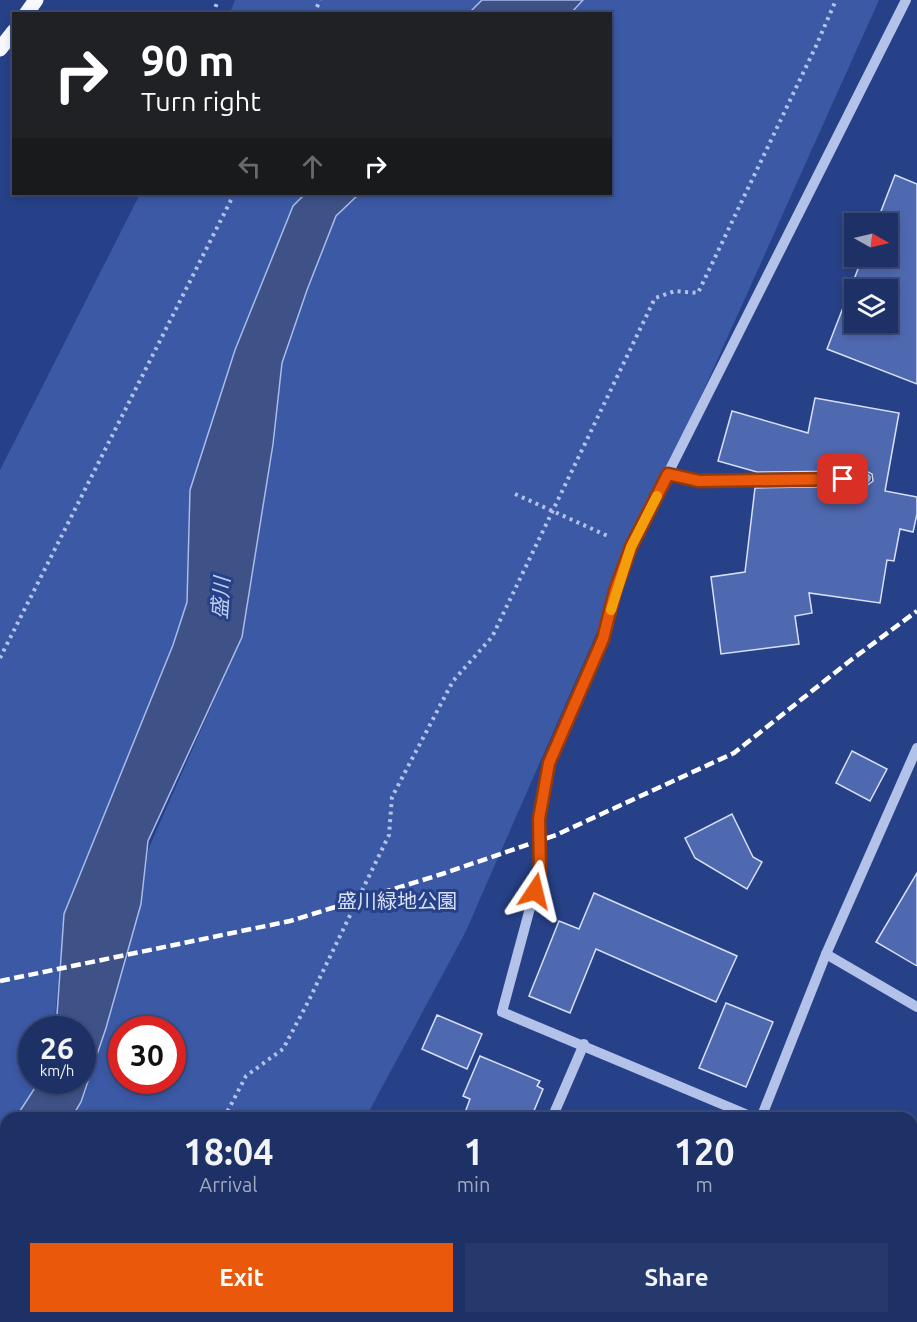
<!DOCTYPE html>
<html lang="en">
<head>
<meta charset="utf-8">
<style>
  :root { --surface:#1d3166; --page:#25396c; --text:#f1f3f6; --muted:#a0a9bf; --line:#3b4c7a; --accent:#ea580c }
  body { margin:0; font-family:Ubuntu,"Noto Sans JP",sans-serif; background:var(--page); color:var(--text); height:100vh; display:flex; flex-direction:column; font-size:22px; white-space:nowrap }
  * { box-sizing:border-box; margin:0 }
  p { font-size:20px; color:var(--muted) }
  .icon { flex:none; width:33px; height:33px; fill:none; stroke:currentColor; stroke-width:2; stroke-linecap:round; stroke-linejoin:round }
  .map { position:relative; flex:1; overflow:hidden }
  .drawer { position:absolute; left:0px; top:1112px; width:918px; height:212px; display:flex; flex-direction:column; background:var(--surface); border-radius:18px 18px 0 0; box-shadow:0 3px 9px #0003,0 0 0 2px var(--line) }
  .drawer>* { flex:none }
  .hud { position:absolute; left:12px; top:12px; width:600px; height:183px; border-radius:0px; box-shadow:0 3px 9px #0003,0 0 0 2px var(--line); background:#202124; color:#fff; overflow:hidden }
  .needle { width:39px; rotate:98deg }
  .tools { position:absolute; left:844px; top:213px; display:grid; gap:12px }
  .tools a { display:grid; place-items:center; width:54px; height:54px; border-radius:0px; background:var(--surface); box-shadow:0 3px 9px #0003,0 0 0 2px var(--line); font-size:30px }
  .speed { position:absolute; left:18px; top:1016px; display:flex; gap:12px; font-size:30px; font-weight:700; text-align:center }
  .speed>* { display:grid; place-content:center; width:78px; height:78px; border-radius:50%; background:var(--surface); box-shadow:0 3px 9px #0003,0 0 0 2px var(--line); line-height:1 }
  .speed small { font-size:15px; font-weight:400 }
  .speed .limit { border:9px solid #d22; background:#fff; color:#111 }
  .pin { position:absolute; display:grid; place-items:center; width:51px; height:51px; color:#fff; margin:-26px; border-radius:12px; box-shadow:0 3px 9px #0006 }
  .me { position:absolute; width:66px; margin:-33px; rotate:10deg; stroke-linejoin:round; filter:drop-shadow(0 0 4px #0008) }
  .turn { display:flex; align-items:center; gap:21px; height:126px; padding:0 30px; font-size:27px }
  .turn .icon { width:78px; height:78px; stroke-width:2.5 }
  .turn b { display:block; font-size:42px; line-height:51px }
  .lanes { display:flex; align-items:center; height:57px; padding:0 30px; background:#0003; justify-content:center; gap:30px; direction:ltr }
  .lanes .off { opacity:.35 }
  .eta { display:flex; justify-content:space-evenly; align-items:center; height:102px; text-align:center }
  .eta b { font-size:36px; font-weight:700; line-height:42px }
  .action { display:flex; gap:12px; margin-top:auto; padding:12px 30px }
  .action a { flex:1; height:69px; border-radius:0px; background:var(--accent); color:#fff; font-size:24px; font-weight:700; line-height:69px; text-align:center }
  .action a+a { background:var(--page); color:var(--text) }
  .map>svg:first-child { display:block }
  .green { fill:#3b59a5; fill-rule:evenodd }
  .water { fill:#3f5287; stroke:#a8bbe9; stroke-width:1.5 }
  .building { fill:#4f69b0; stroke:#d7e0f7; stroke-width:1.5; fill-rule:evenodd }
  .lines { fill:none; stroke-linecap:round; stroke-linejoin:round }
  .path { stroke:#b3c2e9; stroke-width:4; stroke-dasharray:3 4.5; stroke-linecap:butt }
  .minor { stroke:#b3c2e9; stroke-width:10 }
  .major { stroke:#f6f8fe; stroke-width:15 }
  .rail { stroke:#fff; stroke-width:4.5; stroke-dasharray:10 4.5; stroke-linecap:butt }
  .route-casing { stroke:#983908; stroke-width:15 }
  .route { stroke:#ea580c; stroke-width:10 }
  .slow { stroke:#f59e0b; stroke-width:10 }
  .labels { text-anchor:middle; stroke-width:6; stroke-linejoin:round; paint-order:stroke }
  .park-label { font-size:20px; fill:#d7e0f7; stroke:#274188 }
  .water-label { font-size:21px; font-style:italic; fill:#bfcdf0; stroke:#274188 }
</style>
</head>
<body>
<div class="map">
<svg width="917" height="1322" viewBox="0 0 917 1322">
  <rect width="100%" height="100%" fill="#274188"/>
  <g class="green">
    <path d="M235 0H482L469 13H230Z"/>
    <path d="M583 0H879L684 434 465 933 366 1117 72 1118 81 1102 106 1028 141 904 148 850 242 637 273 444 282 363 307 290 336 216 359 194H610V14L571 13ZM122 1029H172V1080H122Z"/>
    <path d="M140 194H305L293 206 235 350 190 490 187 602 173 645 64 913 54 1029H32V1080H40L16 1117 6 1118V1134L0 1143V470Z"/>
    <path d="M6 1227V1317H259L257 1322H0V1235Z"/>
  </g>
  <g class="water">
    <path d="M482 0H583L571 13H469Z"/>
    <path d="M305 194H359L336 216 307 290 282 363 273 444 242 637 148 841 141 904 106 1028 81 1102 72 1117H16L40 1080H82V1029H56L64 914 173 645 187 602 190 490 235 350 293 206Z"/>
    <path d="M6 1134V1227L0 1235V1143Z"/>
  </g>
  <g class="building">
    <path d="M895 175 917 184V384L827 349 863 256H888V224H876ZM855 290H888V322H855Z"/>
    <path d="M815 398 899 413 885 491 917 497V514L913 532 900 529 894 561 887 560 880 603 809 593 812 613 795 616 799 644 721 654 711 577 745 572 755 488 866 486 873 481 872 474 866 471 757 472 718 461 732 411 808 433Z"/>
    <path d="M852 751 887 769 870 801 836 783Z"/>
    <path d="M732 814 753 857 762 862 747 889 695 858 685 838Z"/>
    <path d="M917 873V966L876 942Z"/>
    <path d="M594 893 737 956 716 1002 596 949 570 1013 529 996 559 921 579 929Z"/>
    <path d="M726 1003 773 1022 746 1087 699 1068Z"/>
    <path d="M437 1015 482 1034 467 1069 422 1049Z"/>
    <path d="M480 1056 540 1081 537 1086 543 1089 531 1118H463L470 1099 463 1096Z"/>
  </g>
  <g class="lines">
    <g class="path">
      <path d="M213 14 218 0"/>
      <path d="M314 14 320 0"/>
      <path d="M515 494 610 537"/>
      <path d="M0 658 234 194"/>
      <path d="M224 1118 246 1076 283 1049 308 1002 389 835 392 797 453 681 492 637 655 298 675 291 698 293 816 46 836 0"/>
      <path d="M114 1322 117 1317"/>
    </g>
    <g class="minor">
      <path d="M668 473 700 481 866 478"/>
      <path d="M826 954 917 1007"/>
      <path d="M552 1118 584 1044"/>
      <path d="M755 1118 502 1012 540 871 539 819 549 763 603 639 615 591 631 547 906 0"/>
      <path d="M761 1118 826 954 917 748"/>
      <path d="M403 1317 414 1322"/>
      <path d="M463 1322 465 1317"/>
      <path d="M698 1322 699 1317"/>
    </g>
    <g class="major">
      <path d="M26 14 36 0"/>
      <path d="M0 49 14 31"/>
    </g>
    <path class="rail" d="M0 981 290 921 442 874 556 835 734 753 851 660 917 611"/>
  </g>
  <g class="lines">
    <g class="route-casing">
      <path id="route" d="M535 891 540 871 539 819 549 763 603 639 615 591 631 547 668 474 699 481 843 479"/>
    </g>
    <use href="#route" class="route"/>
    <path class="slow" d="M611 610 631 547 657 496"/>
  </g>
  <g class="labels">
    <g class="park-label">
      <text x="397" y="908">盛川緑地公園</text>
    </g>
    <g class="water-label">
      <text transform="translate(221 598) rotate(-86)" y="7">盛川</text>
    </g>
  </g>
</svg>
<div class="tools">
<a><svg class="needle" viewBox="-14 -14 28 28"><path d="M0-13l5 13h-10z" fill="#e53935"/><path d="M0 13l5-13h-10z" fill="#a0a9bf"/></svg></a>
<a><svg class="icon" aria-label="layers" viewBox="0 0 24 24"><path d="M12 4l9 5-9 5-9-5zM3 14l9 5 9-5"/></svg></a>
</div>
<div class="speed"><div>26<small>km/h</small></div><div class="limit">30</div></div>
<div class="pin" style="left:843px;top:479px;background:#d93025"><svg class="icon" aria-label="arrive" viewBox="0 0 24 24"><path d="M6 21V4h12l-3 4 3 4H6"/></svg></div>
<svg class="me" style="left:535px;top:891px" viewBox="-20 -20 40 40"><path d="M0-17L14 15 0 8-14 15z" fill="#ea580c" stroke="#fff" stroke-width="4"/></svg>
<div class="hud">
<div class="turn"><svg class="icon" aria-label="right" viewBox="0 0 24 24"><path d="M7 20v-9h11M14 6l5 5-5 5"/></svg><div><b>90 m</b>Turn right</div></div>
<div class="lanes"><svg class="icon off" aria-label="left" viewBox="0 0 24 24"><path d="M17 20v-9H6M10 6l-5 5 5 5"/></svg><svg class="icon off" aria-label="ahead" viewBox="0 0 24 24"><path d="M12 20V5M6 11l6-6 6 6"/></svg><svg class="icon" aria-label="right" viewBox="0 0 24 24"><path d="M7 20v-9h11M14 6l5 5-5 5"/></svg></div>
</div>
<section class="drawer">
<div class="eta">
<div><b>18:04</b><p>Arrival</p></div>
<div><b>1</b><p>min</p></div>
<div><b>120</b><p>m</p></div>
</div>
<div class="action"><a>Exit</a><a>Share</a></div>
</section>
</div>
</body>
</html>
